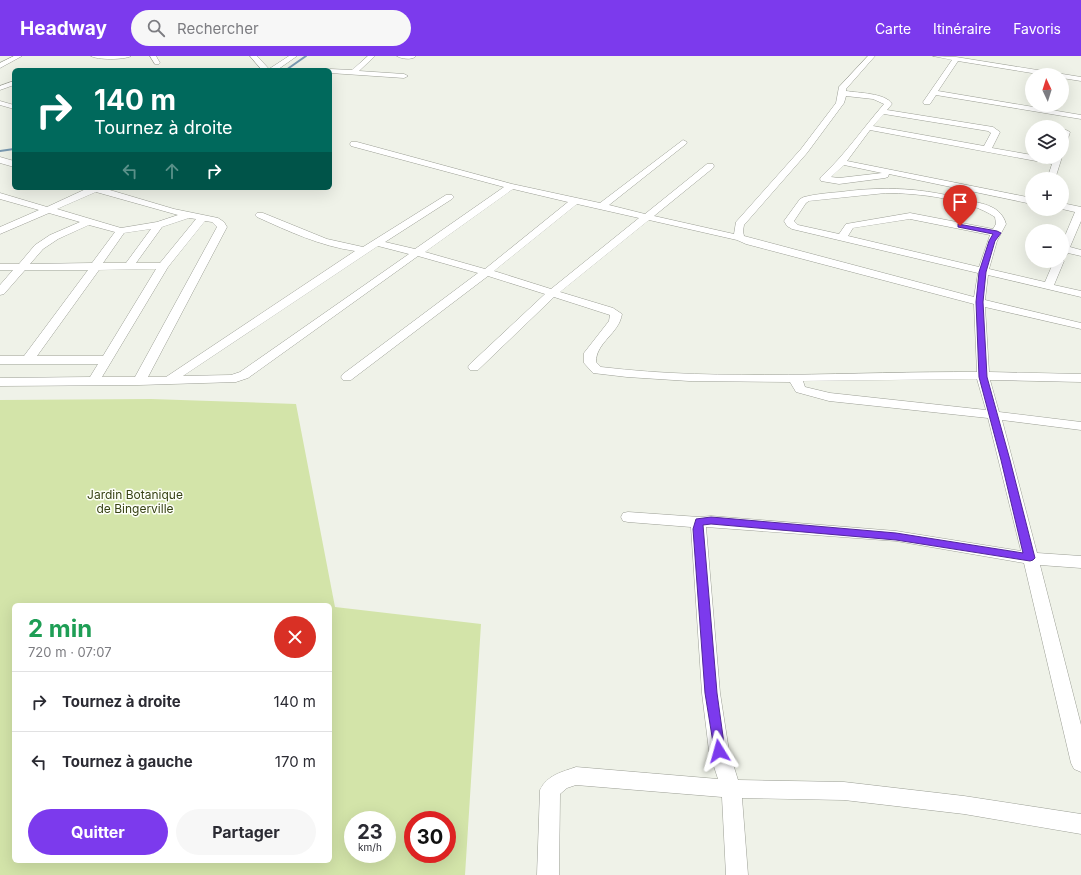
<!DOCTYPE html>
<html lang="fr">
<head>
<meta charset="utf-8">
<style>
  :root { --surface:#fff; --page:#f7f7f7; --text:#2b2b33; --muted:#7c7c81; --line:#e1e1e2; --accent:#7c3aed }
  body { margin:0; font-family:Inter,sans-serif; background:var(--page); color:var(--text); height:100vh; display:flex; flex-direction:column; font-size:15px; white-space:nowrap }
  * { box-sizing:border-box; margin:0 }
  p { font-size:13px; color:var(--muted) }
  .icon { flex:none; width:22px; height:22px; fill:none; stroke:currentColor; stroke-width:2; stroke-linecap:round; stroke-linejoin:round }
  .map { position:relative; flex:1; overflow:hidden }
  .sheet { position:absolute; left:12px; top:547px; width:320px; height:260px; display:flex; flex-direction:column; background:var(--surface); border-radius:6px; box-shadow:0 4px 16px #0002 }
  .sheet>* { flex:none }
  .guide { position:absolute; left:12px; top:12px; width:320px; height:122px; border-radius:6px; box-shadow:0 4px 16px #0002; background:#00695c; color:#fff; overflow:hidden }
  .needle { width:26px; rotate:356deg }
  .buttons { position:absolute; left:1025px; top:12px; display:grid; gap:8px }
  .buttons a { display:grid; place-items:center; width:44px; height:44px; border-radius:50%; background:var(--surface); box-shadow:0 4px 16px #0002; font-size:20px }
  .speed { position:absolute; left:344px; top:755px; display:flex; gap:8px; font-size:20px; font-weight:700; text-align:center }
  .speed>* { display:grid; place-content:center; width:52px; height:52px; border-radius:50%; background:var(--surface); box-shadow:0 4px 16px #0002; line-height:1 }
  .speed small { font-size:10px; font-weight:400 }
  .speed .limit { border:6px solid #d22; background:#fff; color:#111 }
  .pin { position:absolute; display:grid; place-items:center; width:34px; height:34px; color:#fff; margin:-41px -17px; border-radius:50% 50% 50% 0; rotate:-45deg; box-shadow:0 0 4px #0007 }
  .pin .icon { rotate:45deg }
  .me { position:absolute; width:44px; margin:-22px; rotate:352deg; stroke-linejoin:round; filter:drop-shadow(0 0 3px #0008) }
  .turn { display:flex; align-items:center; gap:14px; height:84px; padding:0 16px; font-size:18px }
  .turn .icon { width:52px; height:52px; stroke-width:2.5 }
  .turn b { display:block; font-size:28px; line-height:34px }
  .lanes { display:flex; align-items:center; height:38px; padding:0 16px; background:#0003; justify-content:center; gap:20px; direction:ltr }
  .lanes .off { opacity:.35 }
  .round { display:grid; place-items:center; flex:none; width:42px; height:42px; border-radius:21px; background:var(--page) }
  .head { display:flex; align-items:center; justify-content:space-between; height:68px; padding:0 16px }
  h1 { font-size:24px; font-weight:700; line-height:30px; color:#1e9e55 }
  .cta { display:flex; gap:8px; margin-top:auto; padding:8px 16px }
  .cta a { flex:1; height:46px; border-radius:24px; background:var(--accent); color:#fff; font-size:16px; font-weight:700; line-height:46px; text-align:center }
  .cta a+a { background:var(--page); color:var(--text) }
  ul { padding:0; list-style:none }
  li { display:flex; align-items:center; gap:12px; height:60px; padding:0 16px; border-top:1px solid var(--line) }
  li div { flex:1 }
  li b { display:block; font-size:15px }
  li em { font-style:normal }
  header { display:flex; align-items:center; gap:24px; box-sizing:border-box; height:56px; padding:0 20px; background:var(--accent); color:#fff }
  header strong { font-size:19px }
  nav { display:flex; gap:22px; margin-inline-start:auto; font-size:14px }
  .search { width:280px; height:36px; background:var(--page); display:flex; align-items:center; gap:10px; box-sizing:border-box; padding:0 14px; border-radius:22px; color:var(--muted); font-size:15px }
  .map>svg:first-child { display:block }
  .green { fill:#d3e4a9; fill-rule:evenodd }
  .lines { fill:none; stroke-linecap:round; stroke-linejoin:round }
  .stream { stroke:#7999b1; stroke-width:2 }
  .minor-casing { stroke:#9c9f95; stroke-width:1 }
  .minor { fill:#fff; fill-rule:evenodd }
  .route { fill:#7c3aed; stroke:#51269a }
  .labels { text-anchor:middle; stroke-width:3; stroke-linejoin:round; paint-order:stroke }
  .park-label { font-size:12px; fill:#364113; stroke:#fdfff8 }
</style>
</head>
<body>
<header>
<strong>Headway</strong>
<div class="search"><svg class="icon" aria-label="search" viewBox="0 0 24 24"><circle cx="10" cy="10" r="6"/><path d="M15 15l6 6"/></svg>Rechercher</div>
<nav><a>Carte</a><a>Itinéraire</a><a>Favoris</a></nav>
</header>
<div class="map">
<svg width="1081" height="819" viewBox="0 0 1081 819">
  <rect width="100%" height="100%" fill="#eff2e8"/>
  <path class="green" d="M151 343 296 348 335 551 481 568 465 819H0V344ZM14 549H330V805H14ZM353 764H387V798H353ZM413 764H447V798H413Z"/>
  <g class="lines">
    <g class="stream">
      <path d="M286 14 306 0"/>
      <path d="M0 95 14 93"/>
    </g>
    <g class="minor-casing">
      <g id="minor">
        <path d="M14 0H22L0 12V7Z"/>
        <path d="M91 0H131C125 4 96 4 91 0Z"/>
        <path d="M150 0H156L160 7 159 8H155Z"/>
        <path d="M250 0H257L269 13 289 0H297L277 14H262Z"/>
        <path d="M368 0H375L359 15 404 18 408 20 404 22 330 17V14H327L330 13 352 14Z"/>
        <path d="M397 0H415V1C411 4 401 3 397 0Z"/>
        <path d="M868 0H875L846 33V35C858 37 886 37 892 48L887 54 993 71 1000 76 992 92 1032 99V101L1053 103 1054 101H1062L1055 123H1047L1052 108 870 74 847 105 1027 141 1032 144 1027 147 889 118 888 121 885 122 839 128 821 125 820 123 821 121C845 99 863 72 884 48L873 43 846 40 844 47 807 97 744 169 743 175 744 180 974 241 978 217 792 173 787 170 784 165 800 143 804 141C816 138 828 137 840 136 886 130 923 132 967 144 984 148 1001 150 1006 168L997 185 989 213 1045 226 1054 205H1062V203L1064 205 1054 229 1081 235V241L988 219 985 244 1081 267V273L985 251 989 316 1081 318V326L990 324 999 356 1081 366V374L1002 364 1037 497 1081 500V512L1040 509 1081 669V716L1074 713 1071 707 1024 507 896 485 706 471 720 637 729 695 738 724 844 726 964 740 1081 758V778L964 758 844 744 742 742 748 819H726L722 741 576 729 567 732 560 738 559 819H537L540 734C547 719 562 716 576 711L718 723 709 695 702 637 691 471 628 466 623 465 621 461 623 457 628 456 699 461 711 460 896 475 1021 495 988 362 829 345 796 336 790 326 689 325 627 321 593 317 584 307V297L609 265 610 259 554 241 478 314H470L468 311 470 308 545 238 488 220 351 324H343L341 321 343 318 478 217 418 200 248 322 236 326 139 329 0 330V322L90 321 98 308H0V300H24L88 214H25L4 238 0 239V229L13 214H0V208H19L35 189 50 179 80 166 49 157 0 178V171L39 154 0 143V137L47 151 88 132H103L174 153 218 162 224 166 227 171 148 321H166L355 195C320 190 288 175 257 161L255 159 257 157H263L327 183 363 191 446 139H452L454 141 452 143 385 186 415 193 504 131 351 90 350 88 351 86H357L512 128 600 147 683 84 687 86 686 88 609 149 645 158 707 108H713L714 110 713 112 654 160 734 178 736 166 801 93 836 47 839 31ZM884 58 988 75 991 77 984 90 873 70ZM844 109 882 117 839 122 831 121ZM513 133 568 146 485 213 425 196ZM96 136 178 159 157 166 121 172 57 153ZM886 137C919 137 968 143 995 161L996 168 993 173 910 157 846 168 839 178 798 169 794 165 806 147 809 145ZM577 148 639 162 551 233 494 215ZM189 162 196 163 160 207H136L162 171ZM910 163 990 179 979 211 848 180 853 172ZM649 164 737 184 746 188 974 248 977 316C851 315 725 326 601 311L596 306C596 286 619 278 622 258L613 252 560 236ZM205 165 212 166 217 171 135 321H102L168 211ZM89 169 115 176 92 207 30 208 43 193 58 183ZM151 173 126 207H103L124 177ZM378 190 409 198 240 316 231 319 183 320ZM156 213 103 300H37L99 214ZM977 323 986 354 830 337 805 331 803 325Z"/>
        <path d="M933 0 956 1 1081 21V25L1062 22V19H1044L958 5 938 35 1081 59V63L936 39 930 48H924L923 46 952 4Z"/>
        <path d="M14 25V29L0 34V30Z"/>
        <path d="M0 45 14 49V53L0 49Z"/>
        <path d="M1063 74H1066L1070 76 1066 89 1062 91Z"/>
        <path d="M0 101 14 105V111L0 107Z"/>
        <path d="M1062 147 1081 151V165L1070 191 1081 194V200L1068 197 1066 200 1062 201V187L1075 156 1062 153Z"/>
      </g>
    </g>
    <use href="#minor" class="minor"/>
  </g>
  <path class="route" d="M958 168 997 175 1001 177 995 185 986 216 983 246 987 321 1010 404 1035 502 1033 504 1030 505 896 484 711 468 703 469 717 637 725 695 723 699 719 701 715 699 705 637 693 473 696 463 711 461 896 477 1023 497 1001 404 979 321 976 246 979 216 989 185 993 178 958 171Z"/>
  <g class="labels">
    <g class="park-label">
      <text x="135" y="443">Jardin Botanique<tspan x="135" dy="14">de Bingerville</tspan></text>
    </g>
  </g>
</svg>
<div class="buttons">
<a><svg class="needle" viewBox="-14 -14 28 28"><path d="M0-13l5 13h-10z" fill="#e53935"/><path d="M0 13l5-13h-10z" fill="#7c7c81"/></svg></a>
<a><svg class="icon" aria-label="layers" viewBox="0 0 24 24"><path d="M12 4l9 5-9 5-9-5zM3 14l9 5 9-5"/></svg></a>
<a>+</a>
<a>−</a>
</div>
<div class="speed"><div>23<small>km/h</small></div><div class="limit">30</div></div>
<div class="pin" style="left:960px;top:170px;background:#d93025"><svg class="icon" aria-label="arrive" viewBox="0 0 24 24"><path d="M6 21V4h12l-3 4 3 4H6"/></svg></div>
<svg class="me" style="left:719px;top:695px" viewBox="-20 -20 40 40"><path d="M0-17L14 15 0 8-14 15z" fill="#7c3aed" stroke="#fff" stroke-width="4"/></svg>
<div class="guide">
<div class="turn"><svg class="icon" aria-label="right" viewBox="0 0 24 24"><path d="M7 20v-9h11M14 6l5 5-5 5"/></svg><div><b>140 m</b>Tournez à droite</div></div>
<div class="lanes"><svg class="icon off" aria-label="left" viewBox="0 0 24 24"><path d="M17 20v-9H6M10 6l-5 5 5 5"/></svg><svg class="icon off" aria-label="ahead" viewBox="0 0 24 24"><path d="M12 20V5M6 11l6-6 6 6"/></svg><svg class="icon" aria-label="right" viewBox="0 0 24 24"><path d="M7 20v-9h11M14 6l5 5-5 5"/></svg></div>
</div>
<section class="sheet">
<div class="head"><div><h1>2 min</h1><p>720 m · 07:07</p></div><a class="round" style="background:#d93025;color:#fff"><svg class="icon" aria-label="close" viewBox="0 0 24 24"><path d="M6 6l12 12M18 6L6 18"/></svg></a></div>
<ul>
<li><svg class="icon" aria-label="right" viewBox="0 0 24 24"><path d="M7 20v-9h11M14 6l5 5-5 5"/></svg><div><b>Tournez à droite</b></div><em>140 m</em></li>
<li><svg class="icon" aria-label="left" viewBox="0 0 24 24"><path d="M17 20v-9H6M10 6l-5 5 5 5"/></svg><div><b>Tournez à gauche</b></div><em>170 m</em></li>
</ul>
<div class="cta"><a>Quitter</a><a>Partager</a></div>
</section>
</div>
</body>
</html>
